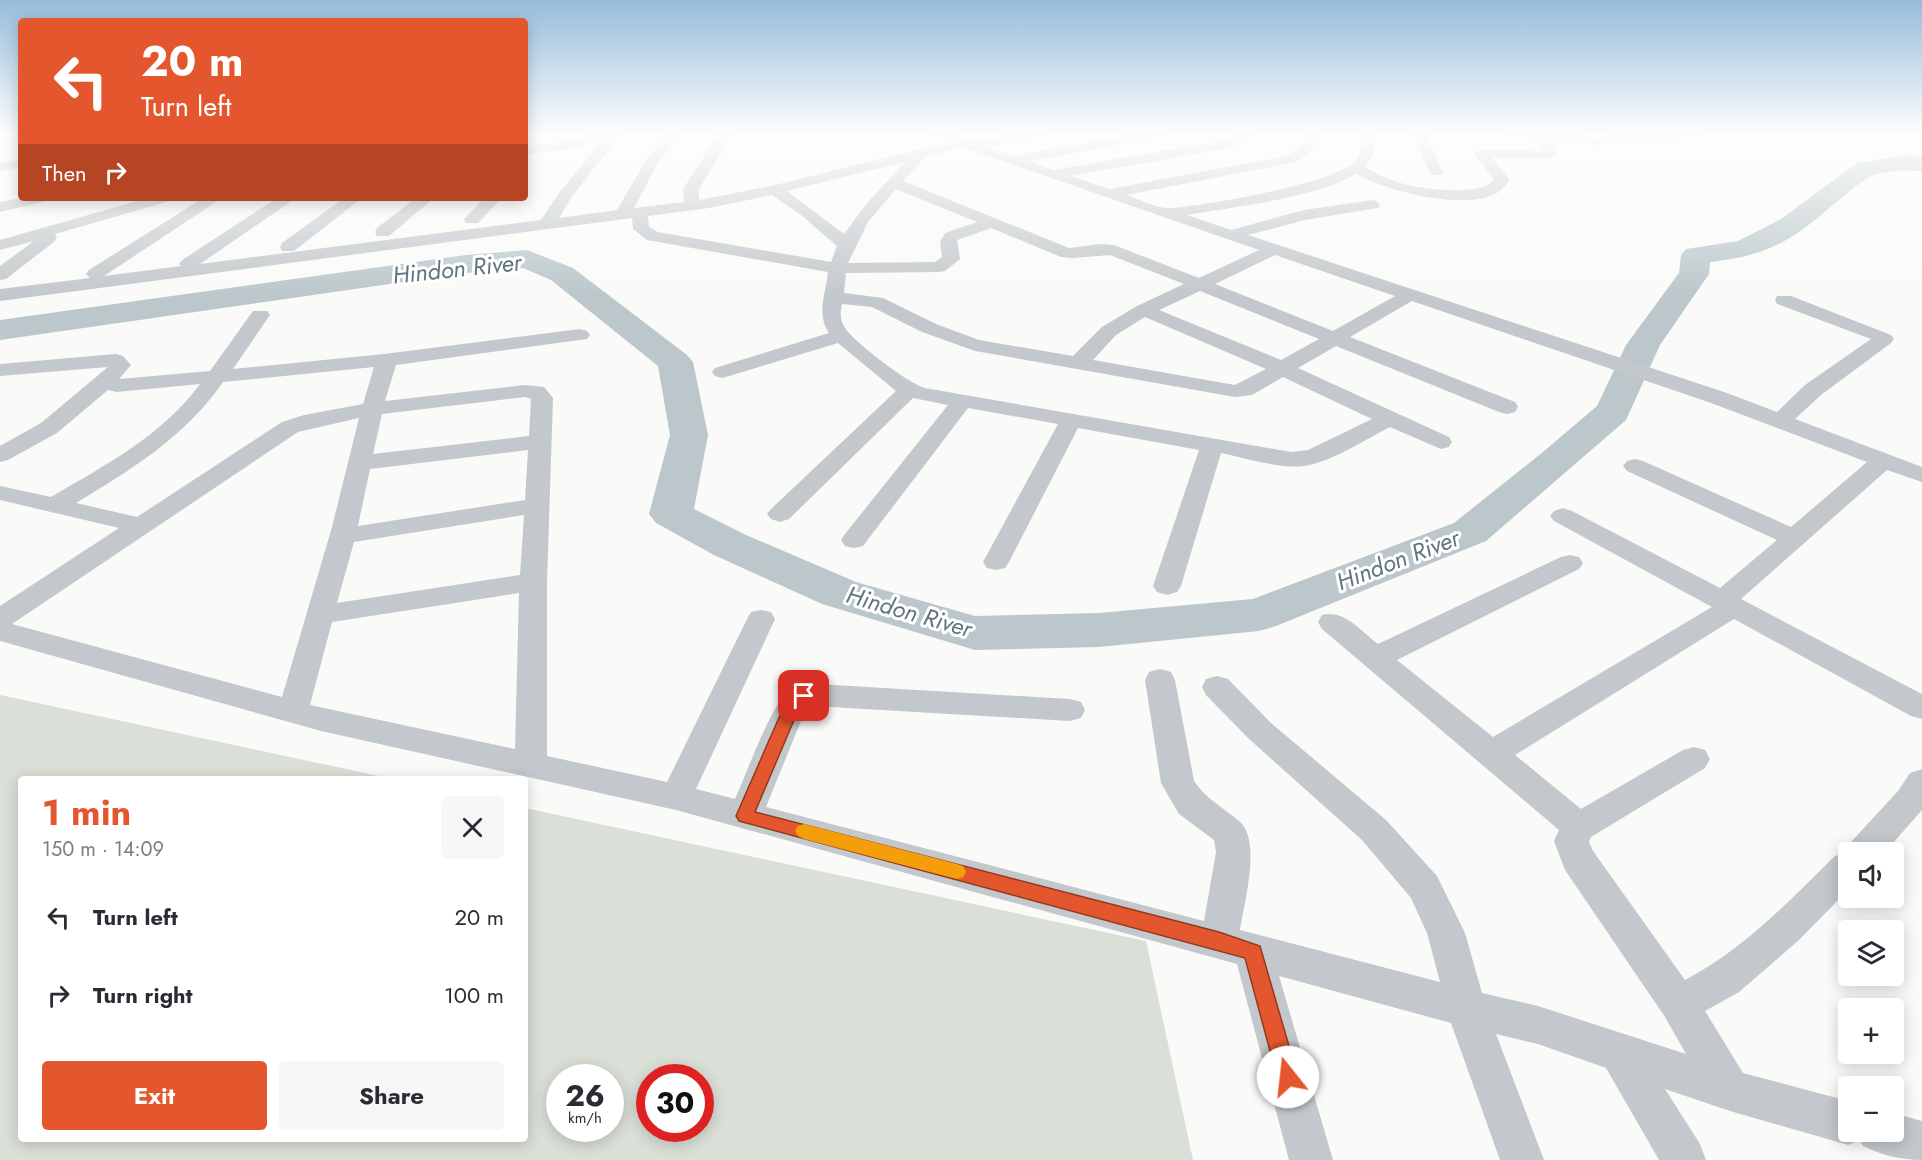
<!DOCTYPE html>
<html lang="en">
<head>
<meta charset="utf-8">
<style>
  :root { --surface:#fff; --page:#f7f7f7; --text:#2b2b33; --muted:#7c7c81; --accent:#e4572e }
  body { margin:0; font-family:Jost,sans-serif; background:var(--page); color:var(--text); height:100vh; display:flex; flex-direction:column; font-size:22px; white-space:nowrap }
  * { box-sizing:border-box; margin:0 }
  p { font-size:20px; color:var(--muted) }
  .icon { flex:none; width:33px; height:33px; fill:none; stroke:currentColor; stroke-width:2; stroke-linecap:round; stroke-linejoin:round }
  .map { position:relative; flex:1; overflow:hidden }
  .drawer { position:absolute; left:18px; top:776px; width:510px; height:366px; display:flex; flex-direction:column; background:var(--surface); border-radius:6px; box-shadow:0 3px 15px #0003 }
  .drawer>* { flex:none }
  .guide { position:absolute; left:18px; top:18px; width:510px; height:183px; border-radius:6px; box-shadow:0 3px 15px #0003; background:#e4572e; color:#fff; overflow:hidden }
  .buttons { position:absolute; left:1838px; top:842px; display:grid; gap:12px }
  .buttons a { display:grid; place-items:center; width:66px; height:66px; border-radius:6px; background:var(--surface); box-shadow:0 3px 15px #0003; font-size:30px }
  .speed { position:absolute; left:546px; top:1064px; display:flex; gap:12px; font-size:30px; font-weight:700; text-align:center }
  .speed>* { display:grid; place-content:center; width:78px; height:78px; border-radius:50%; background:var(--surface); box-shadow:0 3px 15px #0003; line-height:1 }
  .speed small { font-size:15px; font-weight:400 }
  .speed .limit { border:9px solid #d22; background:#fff; color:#111 }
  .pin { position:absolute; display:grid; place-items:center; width:51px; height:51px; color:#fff; margin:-26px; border-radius:12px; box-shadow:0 3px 9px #0006 }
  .me { position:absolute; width:66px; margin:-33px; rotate:344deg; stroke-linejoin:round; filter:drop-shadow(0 0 4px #0008) }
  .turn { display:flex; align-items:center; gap:21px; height:126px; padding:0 24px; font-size:27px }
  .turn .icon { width:78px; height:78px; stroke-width:2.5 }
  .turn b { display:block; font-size:42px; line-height:51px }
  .then { display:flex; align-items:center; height:57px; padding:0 24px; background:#0003; gap:12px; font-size:22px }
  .round { display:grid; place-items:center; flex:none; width:63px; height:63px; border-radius:6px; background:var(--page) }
  .summary { display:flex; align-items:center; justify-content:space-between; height:102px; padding:0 24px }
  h1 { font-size:36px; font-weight:700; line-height:45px; color:var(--accent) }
  .action { display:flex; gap:12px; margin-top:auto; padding:12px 24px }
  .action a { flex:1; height:69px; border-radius:6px; background:var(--accent); color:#fff; font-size:24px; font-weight:700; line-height:69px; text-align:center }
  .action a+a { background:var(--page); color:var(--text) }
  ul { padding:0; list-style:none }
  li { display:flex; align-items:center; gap:18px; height:78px; padding:0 24px }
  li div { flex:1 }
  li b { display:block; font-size:22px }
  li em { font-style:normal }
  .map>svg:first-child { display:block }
  .green { fill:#dadfd7; fill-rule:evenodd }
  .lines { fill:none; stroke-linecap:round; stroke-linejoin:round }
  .river { fill:#bbc7cb; fill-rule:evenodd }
  .minor { fill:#c3c8cc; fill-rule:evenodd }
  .route { fill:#e4572e; stroke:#94391e; stroke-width:1.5 }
  .slow { fill:#f59e0b }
  .labels { text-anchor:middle; stroke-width:6; stroke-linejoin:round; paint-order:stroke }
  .water-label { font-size:24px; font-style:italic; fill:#60757c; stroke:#fff }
</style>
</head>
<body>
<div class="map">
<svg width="1922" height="1160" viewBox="0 0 1922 1160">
  <rect width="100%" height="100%" fill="#fafaf8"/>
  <path class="green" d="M0 695 388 778H21V1138H525V808L1146 941 1193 1160H0ZM560 1077H610V1128H560ZM650 1077H700V1128H650Z"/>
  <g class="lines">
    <path class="river" d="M1906 155 1922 157V171C1907 170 1891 170 1876 174 1861 178 1818 219 1802 230 1772 251 1746 258 1710 262L1709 274 1660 345 1626 420 1486 541 1276 626 1259 631 1099 647 975 650 822 604 714 555 656 523 649 514 670 435 658 366 551 280 523 268 466 273 0 340V320L466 255 527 250 573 268 687 355 693 362 708 435 694 509 746 535 856 582 975 616 1099 613 1253 599 1454 523 1543 452 1597 406 1626 345 1679 273 1681 255 1686 249 1738 241 1781 219 1857 163Z"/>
    <g class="minor">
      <path d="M595 133H621L571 198 559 218 617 210 646 160 668 133H681L659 161 634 208 684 202 683 189 719 133H733L699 189V200L775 185 949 142 929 133H949L972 141 1016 133H1047L1041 137 987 147 1013 156 1139 133H1170L1164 137 1029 161 1054 170 1225 140 1238 133H1252L1244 143 1228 148 1071 176 1109 189 1287 156 1300 147 1307 133H1321L1311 152 1296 162 1126 195C1139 199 1157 209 1170 208 1205 206 1329 184 1353 163 1361 156 1363 144 1361 133H1375C1377 147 1373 156 1365 167 1377 174 1390 180 1404 184 1421 189 1485 197 1494 179L1474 154 1477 150 1542 151 1539 140 1507 137 1501 133H1561L1595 137 1642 133H1708L1702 137 1595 145 1553 141 1557 152 1551 158H1492L1509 179C1493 221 1385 191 1356 174 1316 198 1233 207 1187 215L1231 230 1304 210 1372 200 1378 202 1380 205 1378 208 1305 220 1248 235 1727 393 1777 412 1805 385 1871 339 1777 304 1775 300 1777 296H1791L1891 335 1894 339 1891 343 1821 395 1795 419 1922 467V482L1887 470 1741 599 1922 694V719L1911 716 1734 619 1515 755 1581 809 1683 750 1694 747 1705 750 1710 759 1705 768 1591 837 1589 842 1593 851 1685 980C1743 950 1789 901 1835 856L1846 853 1851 842 1898 791 1910 773 1922 769V810L1885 852H1848V890L1799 940 1739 992 1705 1011 1743 1073 1848 1101V1131H1893V1113L1922 1121V1160C1901 1160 1882 1155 1863 1146L1860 1140 1848 1145 1730 1111 1665 1089 1700 1144 1706 1160H1659L1606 1068 1538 1044 1496 1034 1544 1160H1500L1451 1023 1279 976 1333 1160H1289L1237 964 676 810 321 731 0 641V606L119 528 0 500V486L51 497C104 466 163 435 200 384L117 392 108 390 57 433 8 460 0 462V446L41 423 108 367 0 376V364L116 354 123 356 131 365 119 379 210 371 253 311H267L270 315 233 369 384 354 580 329 587 331 590 335 587 339 396 365 385 401 525 385 544 387 553 398 547 582V756L667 782 747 619 751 612 761 610 771 612 775 619 696 789 735 799C746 775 769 710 786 694 794 687 807 685 817 684L1070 699 1081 702 1085 710 1081 718 1070 721 813 706 803 716 766 807 1204 921 1216 852 1214 840 1179 814 1161 783 1145 680 1149 672 1160 669 1171 672 1175 680 1194 781C1206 799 1223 807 1239 821 1262 839 1244 904 1240 930L1440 982 1427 933 1411 898 1362 840 1249 739 1206 695 1202 687 1206 679 1217 676 1228 679 1271 723 1386 820 1437 876 1465 933 1482 993 1538 1006 1686 1054 1665 1017 1565 870 1554 841 1559 830 1322 629 1318 622 1322 615C1344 609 1361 631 1378 644L1561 557 1570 555 1579 557 1583 563 1579 569 1397 660 1493 737 1712 607 1554 521 1550 516 1554 511 1563 508 1572 511 1720 588 1777 540 1627 471 1623 466 1627 461 1635 459 1643 461 1791 527 1867 462 1711 403 1412 301 1350 337 1515 402 1518 407 1515 412 1507 414 1499 412 1336 346 1298 368 1449 437 1452 442 1449 447 1441 449 1390 427C1364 440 1334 461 1304 466 1281 469 1244 458 1221 453L1181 586 1177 592 1167 595 1157 592 1153 586 1199 450 1078 428 1009 562 1005 568 996 570 987 568 983 562 1058 424 968 408 863 546 854 548 845 546 841 540 845 534 948 405 913 398 789 519 780 522 771 519 767 514 771 509 896 391 838 343 729 376 722 378 715 376 712 372 715 368 829 333C816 314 826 293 828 272L647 240 633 229 632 218 0 301V289L90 278 86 274 89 270 203 198H222L104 276 181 266 179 264 182 260 277 198H296L200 264 541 220 559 193 602 140 567 149 525 154V146L566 141ZM962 147 1259 250 1199 278 1114 245 1101 244 1069 248 903 181 925 157ZM905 162 867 203 844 234 787 191ZM896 189 977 222 945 233 940 242 942 257 935 262 848 263 868 222ZM772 195 801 215 837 246 831 262 658 232 649 227 648 216 709 208ZM991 228 1061 257 1073 258 1110 255 1184 284 1137 306 1102 327 1073 356 979 340 936 324 883 298 844 293 846 273 939 272 945 271 960 259 957 240ZM1275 255 1395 296 1333 331 1215 284ZM1200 291 1319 339 1281 360 1159 310ZM842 304 872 307 922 332 975 351 1235 397 1252 395 1283 377 1372 419 1308 450 1291 452 925 388C909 384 854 342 845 328 840 320 840 313 842 304ZM1145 317 1266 369 1235 385 1093 360 1116 335ZM374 367 363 404 304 415 282 422 137 517 76 503C132 469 185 437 223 382ZM525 397 531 399 529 436 373 454 382 414ZM359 418 332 527 282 697 12 624 298 432ZM528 450 525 500 358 526 370 469ZM524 515 520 575 337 603 354 542ZM519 593 515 749 310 705 332 622Z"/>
      <path d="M1411 133H1425L1443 172 1441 175H1431Z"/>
      <path d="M21 159V167L0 171V163Z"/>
      <path d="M21 198H49L46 201 0 212V202Z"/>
      <path d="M148 198H173L170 201 55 234 57 237 55 241 6 279 0 280V266L34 241 0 250V240Z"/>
      <path d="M344 198H362L294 251H282L280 247 282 243Z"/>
      <path d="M416 198H434L389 236H377L375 232 377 228Z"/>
      <path d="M485 198H502L478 223H466L464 220 466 217Z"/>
    </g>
  </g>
  <linearGradient id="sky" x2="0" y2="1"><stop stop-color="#96bcdc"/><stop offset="0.45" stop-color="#fdfdfc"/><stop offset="1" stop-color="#fdfdfc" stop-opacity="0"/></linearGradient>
  <rect width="1922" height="296" fill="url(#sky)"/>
  <path class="route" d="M804 690 809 692 812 696 797 713 755 812 1219 932 1260 946 1298 1077 1295 1084 1288 1087 1280 1084 1277 1077 1245 958 739 821 736 816 781 713 790 698Z"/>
  <path class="slow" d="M804 824 957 864 963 866 966 872 963 877 957 879 804 839 798 836 795 831 798 826Z"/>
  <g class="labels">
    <g class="water-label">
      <text transform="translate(457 269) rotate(-6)" y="8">Hindon River</text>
      <text transform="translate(1398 560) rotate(-21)" y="8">Hindon River</text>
      <text transform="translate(909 612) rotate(16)" y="8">Hindon River</text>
    </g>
  </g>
</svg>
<div class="buttons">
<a><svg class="icon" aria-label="sound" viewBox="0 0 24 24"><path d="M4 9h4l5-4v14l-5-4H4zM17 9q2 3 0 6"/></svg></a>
<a><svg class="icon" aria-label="layers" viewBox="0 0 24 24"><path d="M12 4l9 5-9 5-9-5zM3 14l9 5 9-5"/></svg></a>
<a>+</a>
<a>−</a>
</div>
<div class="speed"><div>26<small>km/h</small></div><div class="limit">30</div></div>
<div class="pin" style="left:804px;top:696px;background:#d93025"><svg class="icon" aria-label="arrive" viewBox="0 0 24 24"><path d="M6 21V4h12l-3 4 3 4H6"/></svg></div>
<svg class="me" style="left:1288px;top:1077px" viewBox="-20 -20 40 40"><circle r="19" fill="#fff"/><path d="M0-13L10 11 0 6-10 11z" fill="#e4572e"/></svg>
<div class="guide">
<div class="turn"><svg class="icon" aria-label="left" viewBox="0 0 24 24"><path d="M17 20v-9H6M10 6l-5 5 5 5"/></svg><div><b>20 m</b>Turn left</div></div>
<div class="then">Then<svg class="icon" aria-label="right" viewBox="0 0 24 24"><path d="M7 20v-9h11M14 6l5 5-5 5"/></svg></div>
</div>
<section class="drawer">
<div class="summary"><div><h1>1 min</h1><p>150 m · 14:09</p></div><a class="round"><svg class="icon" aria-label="close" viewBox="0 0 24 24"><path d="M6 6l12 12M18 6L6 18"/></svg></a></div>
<ul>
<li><svg class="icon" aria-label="left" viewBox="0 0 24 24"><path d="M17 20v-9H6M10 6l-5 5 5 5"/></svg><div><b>Turn left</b></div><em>20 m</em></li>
<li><svg class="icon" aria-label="right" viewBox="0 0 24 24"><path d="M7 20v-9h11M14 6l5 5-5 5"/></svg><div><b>Turn right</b></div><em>100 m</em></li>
</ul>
<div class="action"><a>Exit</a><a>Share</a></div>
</section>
</div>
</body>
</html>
